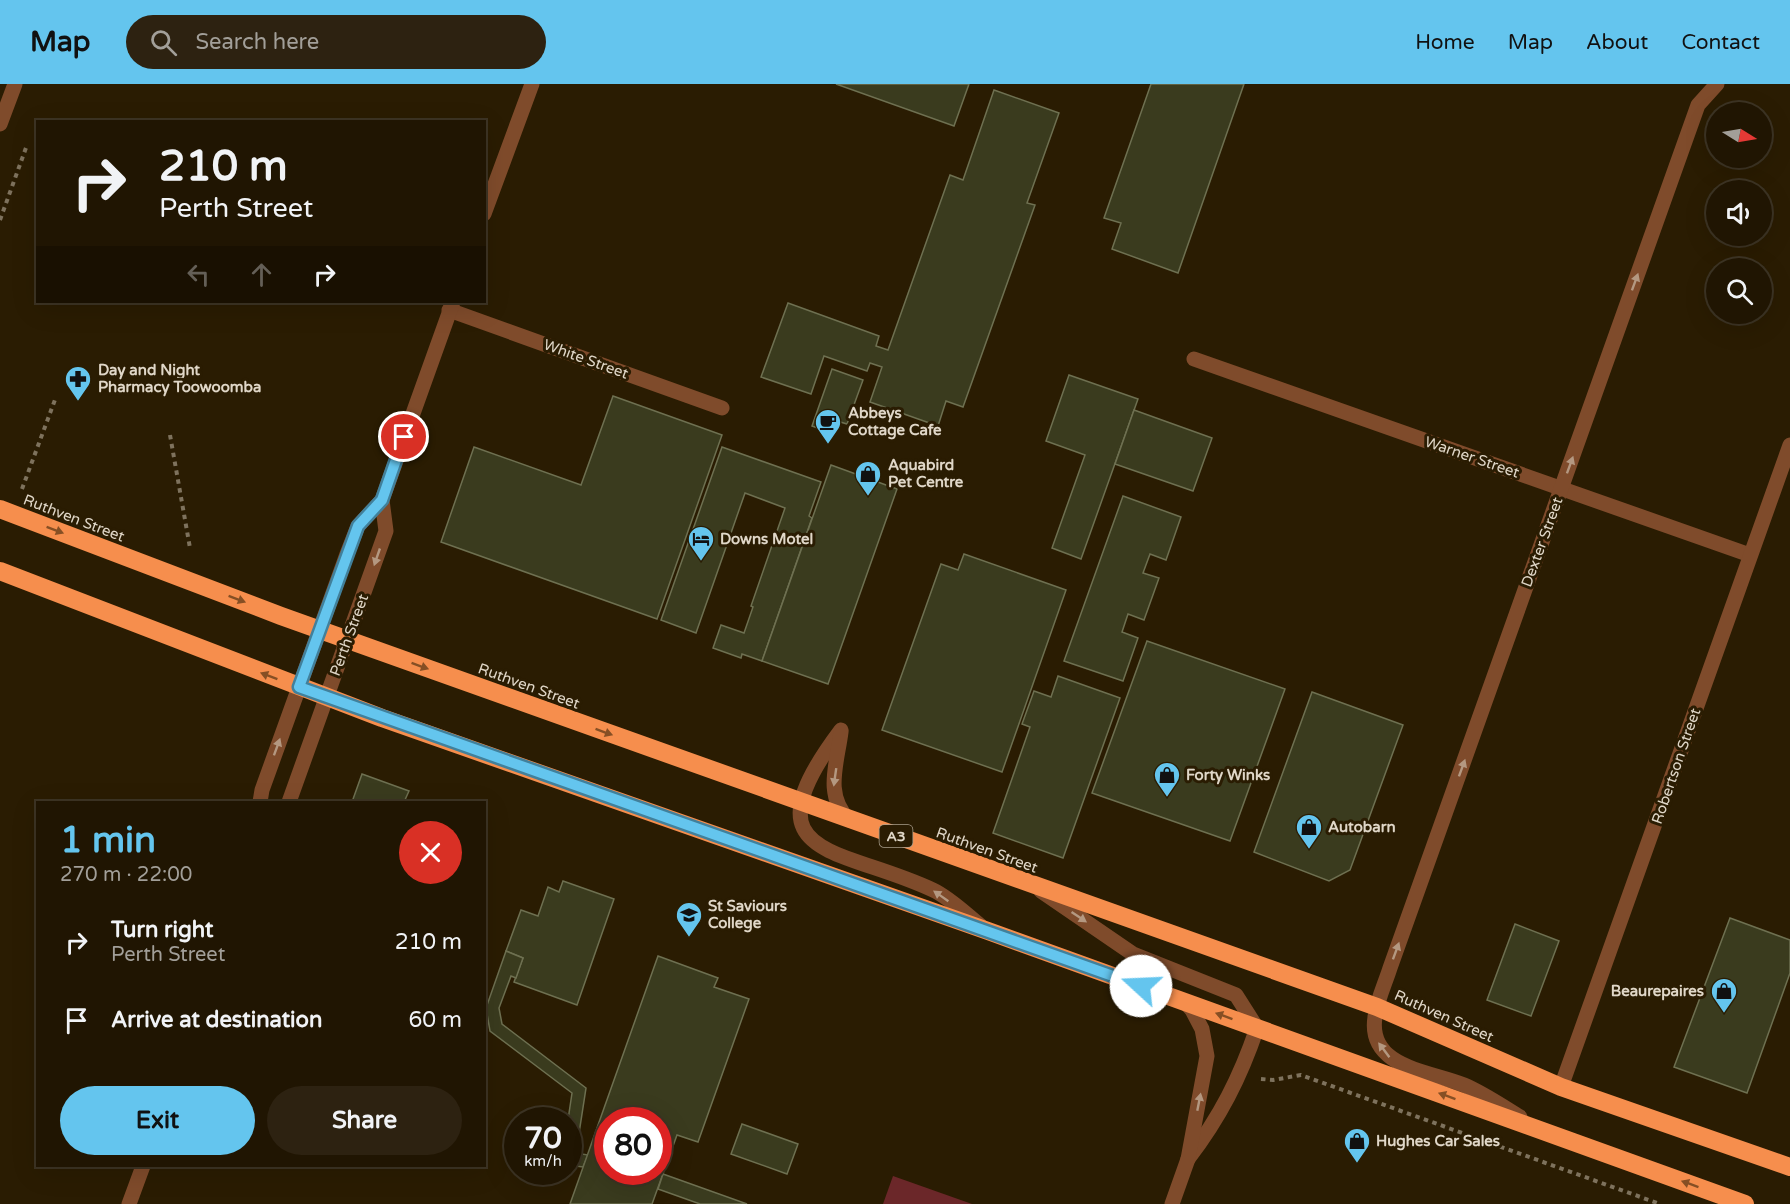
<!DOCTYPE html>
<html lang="en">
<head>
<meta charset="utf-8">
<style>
  :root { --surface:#201502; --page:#2d2211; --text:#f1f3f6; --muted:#a29f99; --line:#3d3424; --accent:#64c5ee }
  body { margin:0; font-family:"Varela Round",sans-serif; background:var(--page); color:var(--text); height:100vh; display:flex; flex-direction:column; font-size:22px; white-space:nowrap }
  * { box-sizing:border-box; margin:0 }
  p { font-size:20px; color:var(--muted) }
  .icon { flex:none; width:33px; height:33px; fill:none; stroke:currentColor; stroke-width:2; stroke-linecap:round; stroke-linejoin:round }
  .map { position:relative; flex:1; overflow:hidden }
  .details { position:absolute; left:36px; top:717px; width:450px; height:366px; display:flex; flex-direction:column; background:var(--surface); border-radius:0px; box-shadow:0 6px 24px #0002,0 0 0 2px var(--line) }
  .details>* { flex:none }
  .hud { position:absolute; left:36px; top:36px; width:450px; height:183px; border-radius:0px; box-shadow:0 6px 24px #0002,0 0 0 2px var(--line); background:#201502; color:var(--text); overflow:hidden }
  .needle { width:39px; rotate:101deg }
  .controls { position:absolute; left:1706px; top:18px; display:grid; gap:12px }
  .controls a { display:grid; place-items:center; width:66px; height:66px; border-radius:50%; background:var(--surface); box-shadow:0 6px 24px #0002,0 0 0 2px var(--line); font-size:30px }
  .speed { position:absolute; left:504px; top:1023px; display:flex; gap:12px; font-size:30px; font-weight:700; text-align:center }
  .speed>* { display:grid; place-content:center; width:78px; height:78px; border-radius:50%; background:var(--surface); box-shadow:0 6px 24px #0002,0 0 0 2px var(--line); line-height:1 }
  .speed small { font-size:15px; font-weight:400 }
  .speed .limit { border:9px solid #d22; background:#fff; color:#111 }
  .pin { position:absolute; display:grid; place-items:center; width:51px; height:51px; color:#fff; margin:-26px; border:3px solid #fff; border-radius:50%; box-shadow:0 2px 6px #0007 }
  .me { position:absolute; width:66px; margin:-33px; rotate:290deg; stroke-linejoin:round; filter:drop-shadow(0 0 4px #0008) }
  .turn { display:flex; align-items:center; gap:21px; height:126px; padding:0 24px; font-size:27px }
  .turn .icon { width:78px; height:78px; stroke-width:2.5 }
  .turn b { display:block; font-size:42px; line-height:51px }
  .lanes { display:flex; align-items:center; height:57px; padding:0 24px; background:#0003; justify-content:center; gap:30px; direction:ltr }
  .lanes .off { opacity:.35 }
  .round { display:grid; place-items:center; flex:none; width:63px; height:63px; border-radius:32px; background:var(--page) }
  .head { display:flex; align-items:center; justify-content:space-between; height:102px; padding:0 24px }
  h1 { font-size:36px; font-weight:800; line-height:45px; color:var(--accent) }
  .action { display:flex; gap:12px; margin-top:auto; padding:12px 24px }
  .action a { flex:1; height:69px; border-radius:36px; background:var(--accent); color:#111; font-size:24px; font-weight:800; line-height:69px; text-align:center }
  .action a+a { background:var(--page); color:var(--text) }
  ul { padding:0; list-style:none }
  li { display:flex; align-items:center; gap:18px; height:78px; padding:0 24px }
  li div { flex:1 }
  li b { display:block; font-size:22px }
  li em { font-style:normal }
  header { display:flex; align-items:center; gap:36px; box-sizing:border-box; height:84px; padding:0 30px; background:var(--accent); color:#111 }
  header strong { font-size:28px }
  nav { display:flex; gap:33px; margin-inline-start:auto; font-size:21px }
  .search { width:420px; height:54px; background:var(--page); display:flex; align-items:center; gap:15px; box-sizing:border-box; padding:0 21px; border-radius:33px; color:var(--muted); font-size:22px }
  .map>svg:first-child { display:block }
  .green { fill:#6b2729 }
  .building { fill:#3a3b1e; stroke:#6e7051; stroke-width:1.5; fill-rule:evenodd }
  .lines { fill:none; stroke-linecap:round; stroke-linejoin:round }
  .path { stroke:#7e725d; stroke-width:4; stroke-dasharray:4.5 4.5; stroke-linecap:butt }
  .minor { stroke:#7f4b2b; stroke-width:15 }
  .highway { stroke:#f68e4d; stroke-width:18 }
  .oneway { fill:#b49881 }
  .oneway2 { fill:#864f24 }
  .route-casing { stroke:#41809b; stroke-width:15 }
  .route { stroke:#64c5ee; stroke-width:10 }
  .labels { text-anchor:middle; stroke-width:6; stroke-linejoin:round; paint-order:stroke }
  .shield { fill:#2a1c02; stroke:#a99f8d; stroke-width:1.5 }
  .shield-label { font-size:14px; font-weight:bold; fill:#e0d7c8 }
  .street-label { font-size:15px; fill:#e0d7c8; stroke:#2a1c02 }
  .poi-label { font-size:15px; font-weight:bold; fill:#e0d7c8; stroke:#2a1c02; text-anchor:start }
</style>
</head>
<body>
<header>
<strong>Map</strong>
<div class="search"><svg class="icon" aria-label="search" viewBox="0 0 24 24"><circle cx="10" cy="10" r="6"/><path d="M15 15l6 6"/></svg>Search here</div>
<nav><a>Home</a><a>Map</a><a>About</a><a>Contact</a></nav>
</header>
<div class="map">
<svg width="1790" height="1120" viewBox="0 0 1790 1120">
  <rect width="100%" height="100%" fill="#2a1c02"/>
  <path class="green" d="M893 1092 972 1120H883Z"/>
  <g class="building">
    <path d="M836 0H969L954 42Z"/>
    <path d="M1151 0H1244L1178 189 1112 165 1121 139 1104 134Z"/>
    <path d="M994 6 1059 29 1027 119 1035 121 963 323 946 317 938 342 870 318 882 283 870 279 867 287 824 272 811 310 761 293 788 219 879 252 876 262 888 266 950 91 963 96Z"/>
    <path d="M832 285 863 296 847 340 837 337 832 349 812 342Z"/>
    <path d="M1069 291 1138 315 1081 475 1052 464 1085 371 1046 357Z"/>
    <path d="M613 312 722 351 657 535 441 458 474 363 581 401Z"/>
    <path d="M1134 326 1212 354 1193 407 1115 380Z"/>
    <path d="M722 363 821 398 809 432 812 434 762 577 742 570 741 574 713 564 721 541 744 549 753 523 751 522 785 424 745 409 696 549 661 536Z"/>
    <path d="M831 381 897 405 828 600 762 577Z"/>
    <path d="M1123 412 1181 433 1166 476 1150 470 1143 489 1159 494 1144 536 1128 530 1122 548 1138 554 1123 597 1064 577Z"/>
    <path d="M964 470 1066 506 1002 688 882 646 941 480 958 486Z"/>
    <path d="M1147 557 1285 605 1230 757 1092 709Z"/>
    <path d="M1058 592 1120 614 1063 774 993 749 1030 643 1022 640 1034 607 1051 613Z"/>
    <path d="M1312 608 1403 641 1350 786 1329 797 1254 768Z"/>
    <path d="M362 690 409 707 404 718H352Z"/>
    <path d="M563 797 614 815 577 921 514 898 523 874 506 867 521 826 538 832 548 803 559 808Z"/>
    <path d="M1730 834 1790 856V889L1747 1009 1674 983Z"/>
    <path d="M1515 840 1559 857 1531 932 1487 916Z"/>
    <path d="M506 867 523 874 516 894 511 892 499 924 502 940 586 1004 576 1069 588 1071 583 1083 568 1081V1036L572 1009 490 947 486 924Z"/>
    <path d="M658 872 718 894 714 903 749 915 698 1058 677 1051 652 1120H570ZM608 1036H658V1088H608Z"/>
    <path d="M742 1040 798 1060 787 1090 731 1070Z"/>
    <path d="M663 1090 747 1120H700L658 1105Z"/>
  </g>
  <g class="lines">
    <g class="path">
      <path d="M0 136 27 61"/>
      <path d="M170 351 190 464"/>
      <path d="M22 405 56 313"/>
      <path d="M1261 995 1273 996 1301 991 1660 1120"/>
    </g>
    <g class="minor">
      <path d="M0 40 15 0"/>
      <path d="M484 130 532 0"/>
      <path d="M449 226 722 324"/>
      <path d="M1194 275 1750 471"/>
      <path d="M841 646C743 776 840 762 933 806 950 814 966 830 981 842"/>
      <path d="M841 648C837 680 824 711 849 736"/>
      <path d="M260 718 262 706 347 470 358 442 382 416 453 218"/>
      <path d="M289 718 386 447 382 416"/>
      <path d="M1041 807 1133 870 1236 911 1257 944C1240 994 1220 1033 1188 1075"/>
      <path d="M1561 1003 1790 361"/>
      <path d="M1520 1033C1502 1022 1483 1009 1464 1001 1430 987 1367 984 1375 933 1377 916 1385 900 1390 884L1698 21 1717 0"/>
      <path d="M129 1120 143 1082"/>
      <path d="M1172 1120 1188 1075 1207 972 1202 945 1192 926 1185 918"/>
    </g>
    <g class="highway">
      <path d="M0 425 281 532 1377 923 1561 1003 1790 1083"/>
      <path d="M0 487 382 634 988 847 1745 1120"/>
    </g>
  </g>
  <defs><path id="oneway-solid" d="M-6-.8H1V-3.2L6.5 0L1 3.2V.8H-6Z" transform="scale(1.5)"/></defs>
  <g class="oneway">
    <use href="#oneway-solid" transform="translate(1635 198) rotate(-70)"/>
    <use href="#oneway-solid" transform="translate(1570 381) rotate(-70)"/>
    <use href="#oneway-solid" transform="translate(377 473) rotate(109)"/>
    <use href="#oneway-solid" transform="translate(277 663) rotate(-70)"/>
    <use href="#oneway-solid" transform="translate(1462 684) rotate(-70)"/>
    <use href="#oneway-solid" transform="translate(835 693) rotate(98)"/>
    <use href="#oneway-solid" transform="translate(941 812) rotate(-145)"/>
    <use href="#oneway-solid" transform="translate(1079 833) rotate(34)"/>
    <use href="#oneway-solid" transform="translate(1396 867) rotate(-70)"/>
    <use href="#oneway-solid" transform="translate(1384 966) rotate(-127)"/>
    <use href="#oneway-solid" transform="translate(1199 1018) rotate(-79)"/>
  </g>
  <g class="oneway2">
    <use href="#oneway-solid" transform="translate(55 446) rotate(21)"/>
    <use href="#oneway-solid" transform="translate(237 515) rotate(21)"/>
    <use href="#oneway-solid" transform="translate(420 582) rotate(20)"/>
    <use href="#oneway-solid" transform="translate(269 592) rotate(-159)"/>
    <use href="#oneway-solid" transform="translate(604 648) rotate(20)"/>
    <use href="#oneway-solid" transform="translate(1224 932) rotate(-160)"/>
    <use href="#oneway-solid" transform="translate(1447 1012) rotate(-160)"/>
    <use href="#oneway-solid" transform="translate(1690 1100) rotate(-160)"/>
  </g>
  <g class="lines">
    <g class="route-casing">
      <path id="route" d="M404 353 382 416 358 442 299 603 1141 902"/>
    </g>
    <use href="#route" class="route"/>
  </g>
  <defs>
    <g id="pharmacy-pin" transform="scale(1.35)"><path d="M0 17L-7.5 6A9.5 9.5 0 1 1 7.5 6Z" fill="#64c5ee" stroke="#2a1c02"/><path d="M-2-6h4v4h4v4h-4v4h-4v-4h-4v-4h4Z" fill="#111"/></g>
    <g id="cafe-pin" transform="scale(1.35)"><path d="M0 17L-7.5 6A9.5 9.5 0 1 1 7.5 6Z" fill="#64c5ee" stroke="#2a1c02"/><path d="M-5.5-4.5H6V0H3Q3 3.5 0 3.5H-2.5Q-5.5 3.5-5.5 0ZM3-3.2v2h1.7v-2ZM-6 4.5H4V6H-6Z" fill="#111"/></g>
    <g id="shop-pin" transform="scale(1.35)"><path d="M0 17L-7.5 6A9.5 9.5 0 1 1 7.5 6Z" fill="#64c5ee" stroke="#2a1c02"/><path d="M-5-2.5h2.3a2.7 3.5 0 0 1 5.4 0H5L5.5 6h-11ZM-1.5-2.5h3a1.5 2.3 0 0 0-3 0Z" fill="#111"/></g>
    <g id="hotel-pin" transform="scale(1.35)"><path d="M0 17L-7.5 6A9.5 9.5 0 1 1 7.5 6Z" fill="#64c5ee" stroke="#2a1c02"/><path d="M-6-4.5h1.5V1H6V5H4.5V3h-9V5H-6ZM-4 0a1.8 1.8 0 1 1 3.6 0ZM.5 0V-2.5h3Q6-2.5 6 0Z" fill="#111"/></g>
    <g id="school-pin" transform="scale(1.35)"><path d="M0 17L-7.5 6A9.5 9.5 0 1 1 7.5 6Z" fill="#64c5ee" stroke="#2a1c02"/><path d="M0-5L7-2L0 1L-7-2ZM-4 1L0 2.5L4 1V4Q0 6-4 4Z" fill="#111"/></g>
  </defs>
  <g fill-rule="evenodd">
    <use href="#pharmacy-pin" x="78" y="295"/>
    <use href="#cafe-pin" x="828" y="338"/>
    <use href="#shop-pin" x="868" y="390"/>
    <use href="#hotel-pin" x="701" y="455"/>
    <use href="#shop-pin" x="1167" y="691"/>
    <use href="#shop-pin" x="1309" y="743"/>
    <use href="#school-pin" x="689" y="831"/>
    <use href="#shop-pin" x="1724" y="907"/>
    <use href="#shop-pin" x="1357" y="1057"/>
  </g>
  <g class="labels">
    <rect class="shield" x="879.5" y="741" width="33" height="22" rx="4.5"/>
    <g class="shield-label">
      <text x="896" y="757">A3</text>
    </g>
    <g class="street-label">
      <text transform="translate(586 275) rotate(20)" y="5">White Street</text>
      <text transform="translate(1472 373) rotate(19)" y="5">Warner Street</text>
      <text transform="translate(74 434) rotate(21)" y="5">Ruthven Street</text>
      <text transform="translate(1542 458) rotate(-70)" y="5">Dexter Street</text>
      <text transform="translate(349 551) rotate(-70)" y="5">Perth Street</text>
      <text transform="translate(529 602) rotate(20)" y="5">Ruthven Street</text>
      <text transform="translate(1676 682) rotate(-71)" y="5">Robertson Street</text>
      <text transform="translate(987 766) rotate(20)" y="5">Ruthven Street</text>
      <text transform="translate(1444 932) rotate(24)" y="5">Ruthven Street</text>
    </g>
    <g class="poi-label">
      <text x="98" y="291">Day and Night<tspan x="98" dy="17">Pharmacy Toowoomba</tspan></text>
      <text x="848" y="334">Abbeys<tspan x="848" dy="17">Cottage Cafe</tspan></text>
      <text x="888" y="386">Aquabird<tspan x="888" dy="17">Pet Centre</tspan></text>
      <text x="720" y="460">Downs Motel</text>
      <text x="1186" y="696">Forty Winks</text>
      <text x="1328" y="748">Autobarn</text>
      <text x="708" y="827">St Saviours<tspan x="708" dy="17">College</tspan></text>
      <text x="1704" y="912" text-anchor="end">Beaurepaires</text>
      <text x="1376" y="1062">Hughes Car Sales</text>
    </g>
  </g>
</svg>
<div class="controls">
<a><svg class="needle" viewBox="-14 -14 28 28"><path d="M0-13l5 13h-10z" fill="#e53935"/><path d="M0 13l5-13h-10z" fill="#a29f99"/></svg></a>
<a><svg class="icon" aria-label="sound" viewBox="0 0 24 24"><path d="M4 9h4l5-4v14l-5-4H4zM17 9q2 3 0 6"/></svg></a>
<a><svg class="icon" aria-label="search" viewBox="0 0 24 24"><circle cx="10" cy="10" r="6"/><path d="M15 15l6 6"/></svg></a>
</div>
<div class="speed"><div>70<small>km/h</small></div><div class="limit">80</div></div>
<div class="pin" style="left:404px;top:353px;background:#d93025"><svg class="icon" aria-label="arrive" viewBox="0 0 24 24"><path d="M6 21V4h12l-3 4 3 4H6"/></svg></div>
<svg class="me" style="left:1141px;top:902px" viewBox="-20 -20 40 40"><circle r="19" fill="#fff"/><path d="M0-13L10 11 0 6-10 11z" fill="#64c5ee"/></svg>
<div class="hud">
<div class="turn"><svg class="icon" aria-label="right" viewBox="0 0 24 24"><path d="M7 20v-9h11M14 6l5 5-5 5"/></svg><div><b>210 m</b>Perth Street</div></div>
<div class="lanes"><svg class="icon off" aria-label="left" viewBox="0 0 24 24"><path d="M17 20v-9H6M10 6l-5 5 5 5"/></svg><svg class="icon off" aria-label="ahead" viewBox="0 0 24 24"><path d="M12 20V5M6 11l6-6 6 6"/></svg><svg class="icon" aria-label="right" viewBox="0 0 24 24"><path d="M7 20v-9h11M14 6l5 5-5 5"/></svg></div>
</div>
<section class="details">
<div class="head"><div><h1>1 min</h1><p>270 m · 22:00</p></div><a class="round" style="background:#d93025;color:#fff"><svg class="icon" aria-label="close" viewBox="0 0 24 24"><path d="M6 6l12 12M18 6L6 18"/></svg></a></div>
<ul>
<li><svg class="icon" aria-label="right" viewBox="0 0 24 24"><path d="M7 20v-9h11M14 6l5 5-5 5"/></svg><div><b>Turn right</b><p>Perth Street</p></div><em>210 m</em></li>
<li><svg class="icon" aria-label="arrive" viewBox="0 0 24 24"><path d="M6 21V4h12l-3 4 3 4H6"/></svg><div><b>Arrive at destination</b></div><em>60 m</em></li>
</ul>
<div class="action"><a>Exit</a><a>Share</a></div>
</section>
</div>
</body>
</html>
